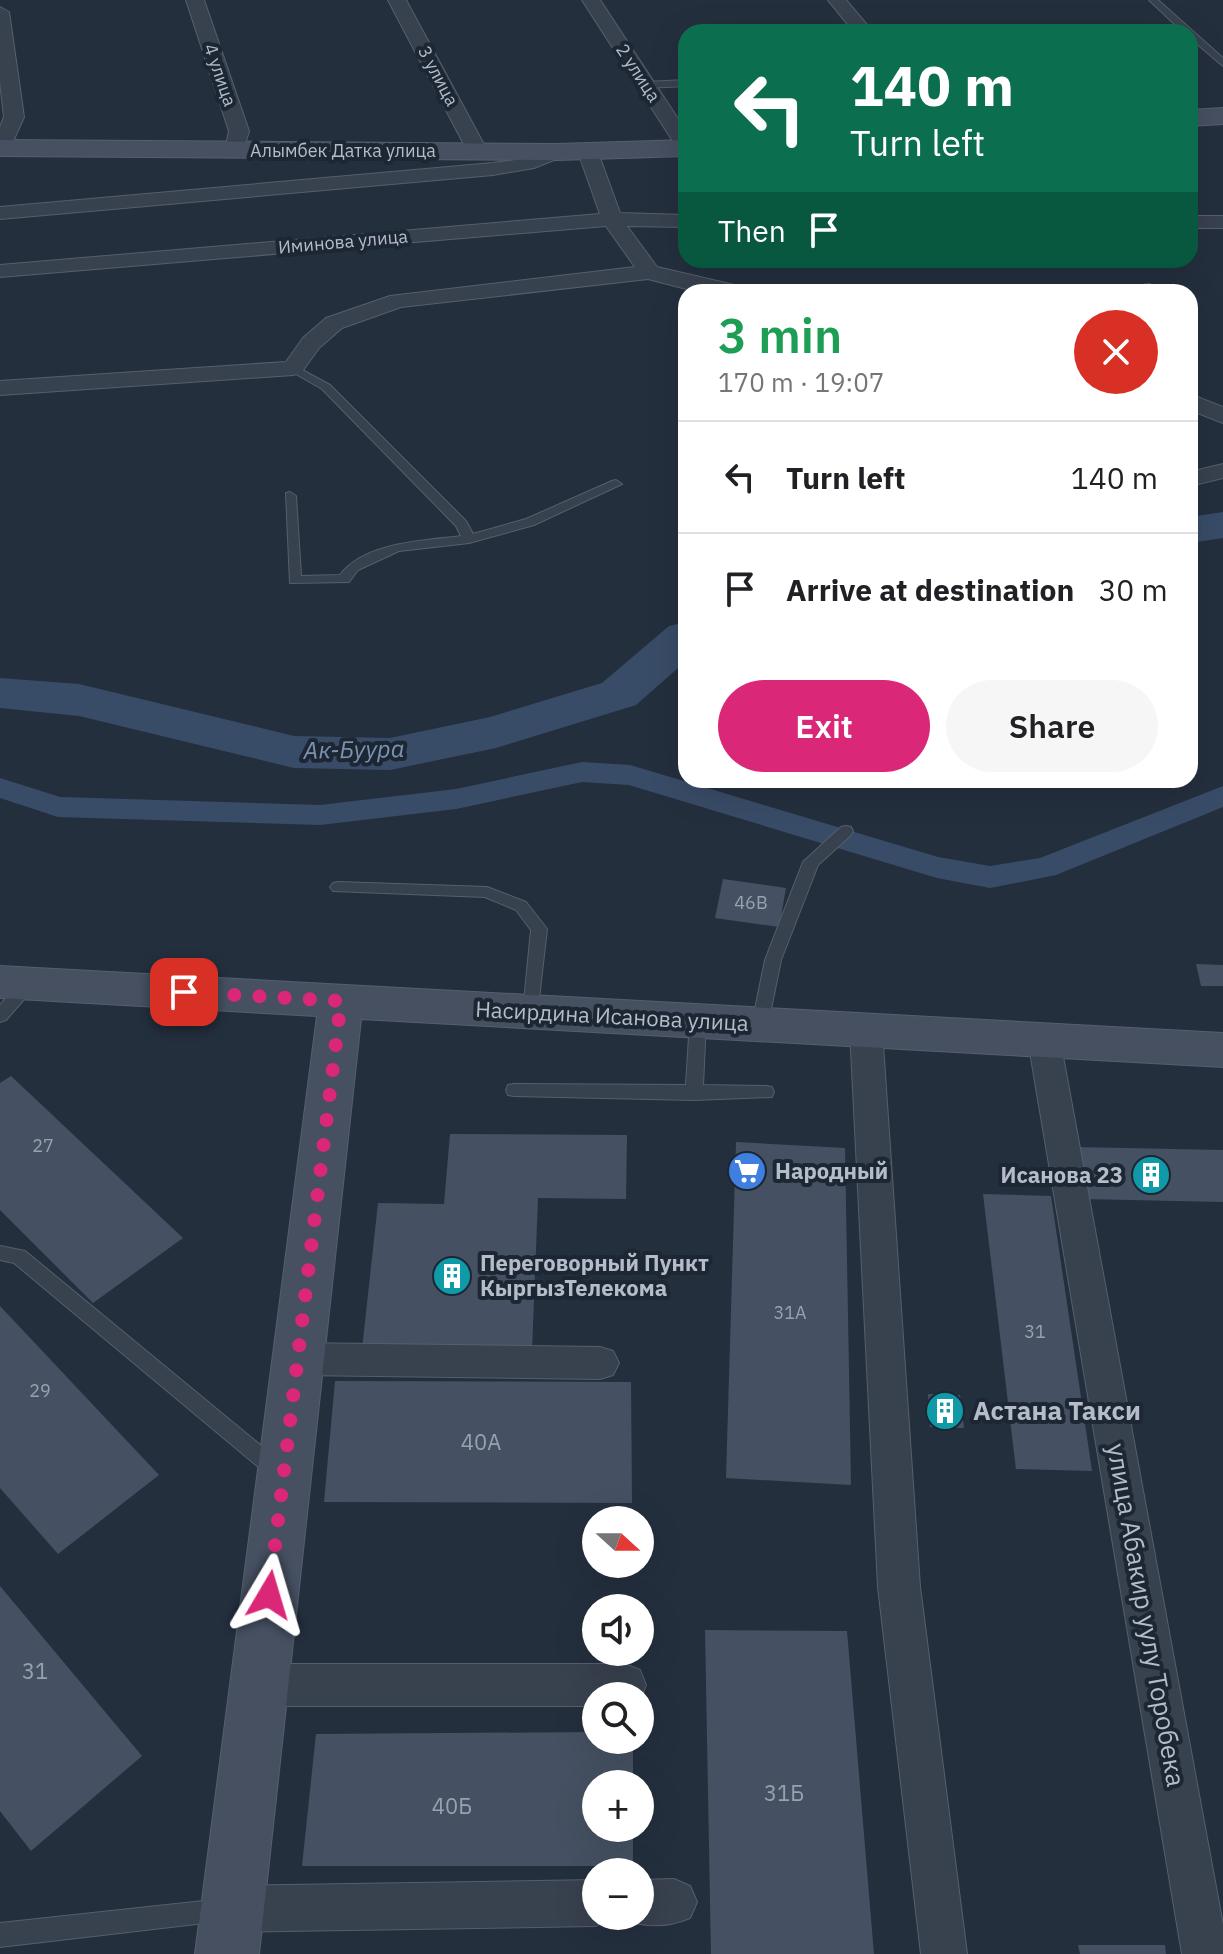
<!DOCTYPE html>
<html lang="en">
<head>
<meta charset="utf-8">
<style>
  :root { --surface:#fff; --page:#f6f6f6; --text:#202124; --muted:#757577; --line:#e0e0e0; --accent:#db2777 }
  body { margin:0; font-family:"IBM Plex Sans",sans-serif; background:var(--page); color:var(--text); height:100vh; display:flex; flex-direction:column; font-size:30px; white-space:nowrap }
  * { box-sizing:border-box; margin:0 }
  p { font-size:26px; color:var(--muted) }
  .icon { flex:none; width:44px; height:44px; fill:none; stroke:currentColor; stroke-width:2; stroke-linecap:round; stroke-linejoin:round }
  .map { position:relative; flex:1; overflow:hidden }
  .side { position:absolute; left:678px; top:284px; width:520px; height:504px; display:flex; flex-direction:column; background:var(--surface); border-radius:24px; box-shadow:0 8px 32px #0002 }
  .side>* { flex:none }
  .top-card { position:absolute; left:678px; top:24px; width:520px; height:244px; border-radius:24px; box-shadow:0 8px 32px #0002; background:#0b6e4f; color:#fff; overflow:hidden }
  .needle { width:52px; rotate:111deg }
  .buttons { position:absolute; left:582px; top:1506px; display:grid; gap:16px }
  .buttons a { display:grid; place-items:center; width:72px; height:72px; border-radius:50%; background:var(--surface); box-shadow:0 8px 32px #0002; font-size:40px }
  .pin { position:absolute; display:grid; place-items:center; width:68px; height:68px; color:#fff; margin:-34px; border-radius:16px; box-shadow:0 4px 12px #0006 }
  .me { position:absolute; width:88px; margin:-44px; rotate:7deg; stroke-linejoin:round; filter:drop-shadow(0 0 6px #0008) }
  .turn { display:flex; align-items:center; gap:28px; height:168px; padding:0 40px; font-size:36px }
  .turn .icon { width:104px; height:104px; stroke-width:2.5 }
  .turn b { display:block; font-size:56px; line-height:68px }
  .then { display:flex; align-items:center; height:76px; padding:0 40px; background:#0003; gap:16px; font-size:30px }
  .round { display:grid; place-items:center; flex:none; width:84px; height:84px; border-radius:42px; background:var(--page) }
  .summary { display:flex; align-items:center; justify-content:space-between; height:136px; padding:0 40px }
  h1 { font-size:48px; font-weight:600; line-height:60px; color:#1e9e55 }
  .button { display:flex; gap:16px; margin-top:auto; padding:16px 40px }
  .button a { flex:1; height:92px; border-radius:48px; background:var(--accent); color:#fff; font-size:32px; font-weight:600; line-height:92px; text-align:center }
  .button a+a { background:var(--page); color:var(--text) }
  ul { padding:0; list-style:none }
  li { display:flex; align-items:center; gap:24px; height:112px; padding:0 40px; border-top:2px solid var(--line) }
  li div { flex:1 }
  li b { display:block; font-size:30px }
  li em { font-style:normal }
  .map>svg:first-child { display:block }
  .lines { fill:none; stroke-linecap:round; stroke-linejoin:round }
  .canal { fill:#394c67; fill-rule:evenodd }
  .river { fill:#394c67; fill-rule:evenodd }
  .building { fill:#455162 }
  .lane-casing { stroke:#565f6c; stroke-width:2 }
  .street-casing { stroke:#565f6c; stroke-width:2 }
  .secondary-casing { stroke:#565f6c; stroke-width:2 }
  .lane { fill:#38414e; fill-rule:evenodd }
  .street { fill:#38414e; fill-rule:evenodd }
  .secondary { fill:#465061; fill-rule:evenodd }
  .route { stroke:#db2777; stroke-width:14; stroke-dasharray:0 25.2 }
  .labels { text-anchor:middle; stroke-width:8; stroke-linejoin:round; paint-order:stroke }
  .far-street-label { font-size:18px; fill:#b4bcc9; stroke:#1d2633 }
  .number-label { font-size:18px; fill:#98a1af }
  .street-label { font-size:22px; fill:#b4bcc9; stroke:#1d2633 }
  .poi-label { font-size:22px; font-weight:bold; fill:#b4bcc9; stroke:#1d2633; text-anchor:start }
  .near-number-label { font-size:22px; fill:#98a1af }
  .water-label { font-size:24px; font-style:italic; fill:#7c92b1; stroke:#1d2633 }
  .near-poi-label { font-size:26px; font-weight:bold; fill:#b4bcc9; stroke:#1d2633; text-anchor:start }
  .near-street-label { font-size:26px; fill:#b4bcc9; stroke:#1d2633 }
</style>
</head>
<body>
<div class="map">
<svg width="1223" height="1954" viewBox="0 0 1223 1954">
  <rect width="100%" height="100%" fill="#242f3e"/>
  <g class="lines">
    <path class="canal" d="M582 762 630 765 938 857 990 866 1040 858 1223 786V807L1056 875 990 888 937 878 629 785 582 782 456 809 320 825 58 817 0 798V778L60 797 320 805 456 789Z"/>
    <g class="river">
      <path d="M1223 512V538L1190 543V517Z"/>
      <path d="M686 622V661L636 705 496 748 390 770 294 768 79 716 0 708V678L79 684 294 736 390 738 490 717 602 683 669 626Z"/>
    </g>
  </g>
  <g class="building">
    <path d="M723 879 786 888 779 927 715 918Z"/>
    <path d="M1196 964 1223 965V986H1201Z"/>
    <path d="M11 1076 183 1238 93 1303 0 1210V1083Z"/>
    <path d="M450 1134 627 1135 626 1199 538 1198 532 1351 362 1349 378 1203 444 1204Z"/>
    <path d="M736 1142 845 1148 851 1485 726 1478Z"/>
    <path d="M1075 1147 1223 1150V1202L1083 1199Z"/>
    <path d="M983 1194 1051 1196 1092 1471 1016 1469Z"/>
    <path d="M0 1306 159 1475 58 1554 0 1488Z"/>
    <path d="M335 1381 631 1382 632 1503 324 1502Z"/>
    <path d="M928 1394 960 1395 964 1428 930 1427Z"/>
    <path d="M0 1586 142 1756 31 1851 0 1811Z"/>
    <path d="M705 1630 847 1631 874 1954H711Z"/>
    <path d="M596 1732V1740H633V1784H596V1828H633V1866H302L316 1734Z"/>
    <path d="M1078 1945H1165L1166 1954H1080Z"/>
  </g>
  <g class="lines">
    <g class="lane-casing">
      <g id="lane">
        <path d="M1149 0H1158L1223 58V66L1190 38V32H1183Z"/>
        <path d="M686 80V86L646 88 641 85 646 82Z"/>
        <path d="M293 365 330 385 466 521 473 534 526 519 612 481 616 480 622 484 534 525 469 543 399 551 358 570 349 582 290 583 286 493 290 492 296 496 301 576 340 575C365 542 423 541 461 536L456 526 322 389 289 370 287 368Z"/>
        <path d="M846 826 851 827 853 831 851 835 818 865 781 960 768 1024 766 1028H754L752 1024 765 960 803 862 841 827Z"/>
        <path d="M338 882 487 887 526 902 547 929 537 1016H525L523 1012 531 930 516 910 485 897 333 891 330 887 333 883Z"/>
        <path d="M28 978 34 980 36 984 34 988 6 1020 0 1022V1005L22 980Z"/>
        <path d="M698 1015 704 1017 706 1021 703 1085 766 1086 772 1087 774 1092 772 1097 694 1100 514 1096 508 1095 506 1090 508 1085 514 1084 686 1085 690 1021 692 1017Z"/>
        <path d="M0 1246 25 1251 282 1463 285 1469 282 1475 275 1478 268 1475 14 1263 0 1260Z"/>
        <path d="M222 1899 230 1902 233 1910 230 1918 222 1921 0 1947V1923Z"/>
      </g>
    </g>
    <g class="street-casing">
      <g id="street">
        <path d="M186 0H204L249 131 242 154H228L225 150 229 131Z"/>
        <path d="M388 0H406L488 152 485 156H471L468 152Z"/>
        <path d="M582 0H600L686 131V152L676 146Z"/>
        <path d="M828 0H846L873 32H854Z"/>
        <path d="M0 7 9 12 24 117 10 148 0 154V127L4 117 0 82Z"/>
        <path d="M557 146 567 152 564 156 534 168 493 175 0 219V207L493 163 523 159Z"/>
        <path d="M588 146 598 152 620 213 686 215V227L627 226 657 267 743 287 746 292H698L648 279 401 307 342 328 319 348 301 373 293 375 0 395V381L286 362 303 338 326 318 390 296 635 267 606 226 0 277V265L600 214 578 152Z"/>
        <rect x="1190" y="216" width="33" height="12"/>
        <path d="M1150 284 1161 291 1122 292 1125 287Z"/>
        <path d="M1190 394 1223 407V423L1190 410Z"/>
        <path d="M1223 464V478L1190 486V472Z"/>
        <path d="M866 1018 878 1021 882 1030 920 1587 967 1954H921L878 1587 850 1030 854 1021Z"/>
        <path d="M1044 1028 1056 1031 1060 1040 1223 1925V1954H1182L1028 1040 1032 1031Z"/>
        <path d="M297 1343 600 1347 613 1351 619 1363 613 1375 600 1379 297 1375 284 1370 278 1359 284 1348Z"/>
        <path d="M258 1664H625L640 1670 646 1685 640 1700V1696H596V1706H258L243 1700 237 1685 243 1670Z"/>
        <path d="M674 1879 690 1886 697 1902 690 1918C668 1927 646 1928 624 1919L622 1916H640V1880Z"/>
        <path d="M596 1880V1916H614L596 1926 231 1932 215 1925 208 1909 215 1893 231 1886Z"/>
      </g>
    </g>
    <g class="secondary-casing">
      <g id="secondary">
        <path d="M1223 108V124L1190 126V110Z"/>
        <path d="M0 140 557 144 686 140V156L557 160 0 156Z"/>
        <path d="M0 966 1223 1033V1067L361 1019 259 1954H195L317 1016 0 998Z"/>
      </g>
    </g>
    <use href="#lane" class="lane"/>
    <use href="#street" class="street"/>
    <use href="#secondary" class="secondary"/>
  </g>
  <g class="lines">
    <path class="route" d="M184 992 341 1001 269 1595"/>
  </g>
  <defs>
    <g id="supermarket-disc" transform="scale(2)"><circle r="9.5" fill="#3f7fe0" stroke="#1d2633"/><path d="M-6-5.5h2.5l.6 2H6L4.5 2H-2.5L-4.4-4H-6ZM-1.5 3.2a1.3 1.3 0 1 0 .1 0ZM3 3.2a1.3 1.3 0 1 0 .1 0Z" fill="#fff"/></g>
    <g id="building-disc" transform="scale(2)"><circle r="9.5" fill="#0f9aa8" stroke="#1d2633"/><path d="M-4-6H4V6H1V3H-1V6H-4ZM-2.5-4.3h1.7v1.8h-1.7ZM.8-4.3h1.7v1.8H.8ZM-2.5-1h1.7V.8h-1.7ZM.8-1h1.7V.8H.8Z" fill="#fff"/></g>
  </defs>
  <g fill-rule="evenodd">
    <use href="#supermarket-disc" x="747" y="1171"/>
    <use href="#building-disc" x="1151" y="1175"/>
    <use href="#building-disc" x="452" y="1276"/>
    <use href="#building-disc" x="945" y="1411"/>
  </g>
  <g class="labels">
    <g class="far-street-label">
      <text transform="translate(638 73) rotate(57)" y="6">2 улица</text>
      <text transform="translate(220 75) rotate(71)" y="6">4 улица</text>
      <text transform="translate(438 76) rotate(62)" y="6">3 улица</text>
      <text x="343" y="157">Алымбек Датка улица</text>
      <text transform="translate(343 242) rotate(-5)" y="6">Иминова улица</text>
    </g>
    <g class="number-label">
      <text x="751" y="909">46В</text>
      <text x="43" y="1152">27</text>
      <text x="790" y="1319">31А</text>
      <text x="1035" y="1338">31</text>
      <text x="40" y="1397">29</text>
    </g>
    <g class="street-label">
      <text transform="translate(612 1016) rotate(3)" y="8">Насирдина Исанова улица</text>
    </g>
    <g class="poi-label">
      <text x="775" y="1179">Народный</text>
      <text x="1123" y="1183" text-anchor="end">Исанова 23</text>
      <text x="480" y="1271">Переговорный Пункт<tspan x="480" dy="25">КыргызТелекома</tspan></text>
    </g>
    <g class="near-number-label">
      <text x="481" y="1450">40А</text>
      <text x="35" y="1679">31</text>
      <text x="784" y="1801">31Б</text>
      <text x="452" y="1814">40Б</text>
    </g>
    <g class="water-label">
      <text transform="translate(354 750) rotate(-1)" y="8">Ак-Буура</text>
    </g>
    <g class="near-poi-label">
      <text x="973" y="1420">Астана Такси</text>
    </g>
    <g class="near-street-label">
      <text transform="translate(1146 1615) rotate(80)" y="9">улица Абакир уулу Торобека</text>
    </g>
  </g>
</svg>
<div class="buttons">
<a><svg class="needle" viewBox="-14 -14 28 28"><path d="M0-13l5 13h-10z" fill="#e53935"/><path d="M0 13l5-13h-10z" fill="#757577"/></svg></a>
<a><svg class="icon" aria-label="sound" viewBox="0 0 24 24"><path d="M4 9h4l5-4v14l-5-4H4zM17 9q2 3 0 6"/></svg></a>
<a><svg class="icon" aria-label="search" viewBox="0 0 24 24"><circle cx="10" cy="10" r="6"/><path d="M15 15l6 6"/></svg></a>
<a>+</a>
<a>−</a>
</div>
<div class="pin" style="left:184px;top:992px;background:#d93025"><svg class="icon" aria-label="arrive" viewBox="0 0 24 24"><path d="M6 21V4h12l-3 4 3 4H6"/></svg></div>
<svg class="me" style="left:269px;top:1595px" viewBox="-20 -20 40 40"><path d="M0-17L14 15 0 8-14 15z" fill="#db2777" stroke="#fff" stroke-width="4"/></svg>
<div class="top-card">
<div class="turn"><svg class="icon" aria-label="left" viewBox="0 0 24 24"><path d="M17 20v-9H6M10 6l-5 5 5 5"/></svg><div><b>140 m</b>Turn left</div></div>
<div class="then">Then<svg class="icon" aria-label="arrive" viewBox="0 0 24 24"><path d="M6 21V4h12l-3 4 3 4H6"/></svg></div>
</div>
<section class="side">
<div class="summary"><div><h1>3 min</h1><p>170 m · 19:07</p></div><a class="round" style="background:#d93025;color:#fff"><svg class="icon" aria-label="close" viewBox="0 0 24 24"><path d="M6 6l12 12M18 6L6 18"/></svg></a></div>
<ul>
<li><svg class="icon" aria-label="left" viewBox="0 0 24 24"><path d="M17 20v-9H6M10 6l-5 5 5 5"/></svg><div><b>Turn left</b></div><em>140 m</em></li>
<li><svg class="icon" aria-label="arrive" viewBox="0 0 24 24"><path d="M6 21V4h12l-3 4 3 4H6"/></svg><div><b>Arrive at destination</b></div><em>30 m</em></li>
</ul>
<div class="button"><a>Exit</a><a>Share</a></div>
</section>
</div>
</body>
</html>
